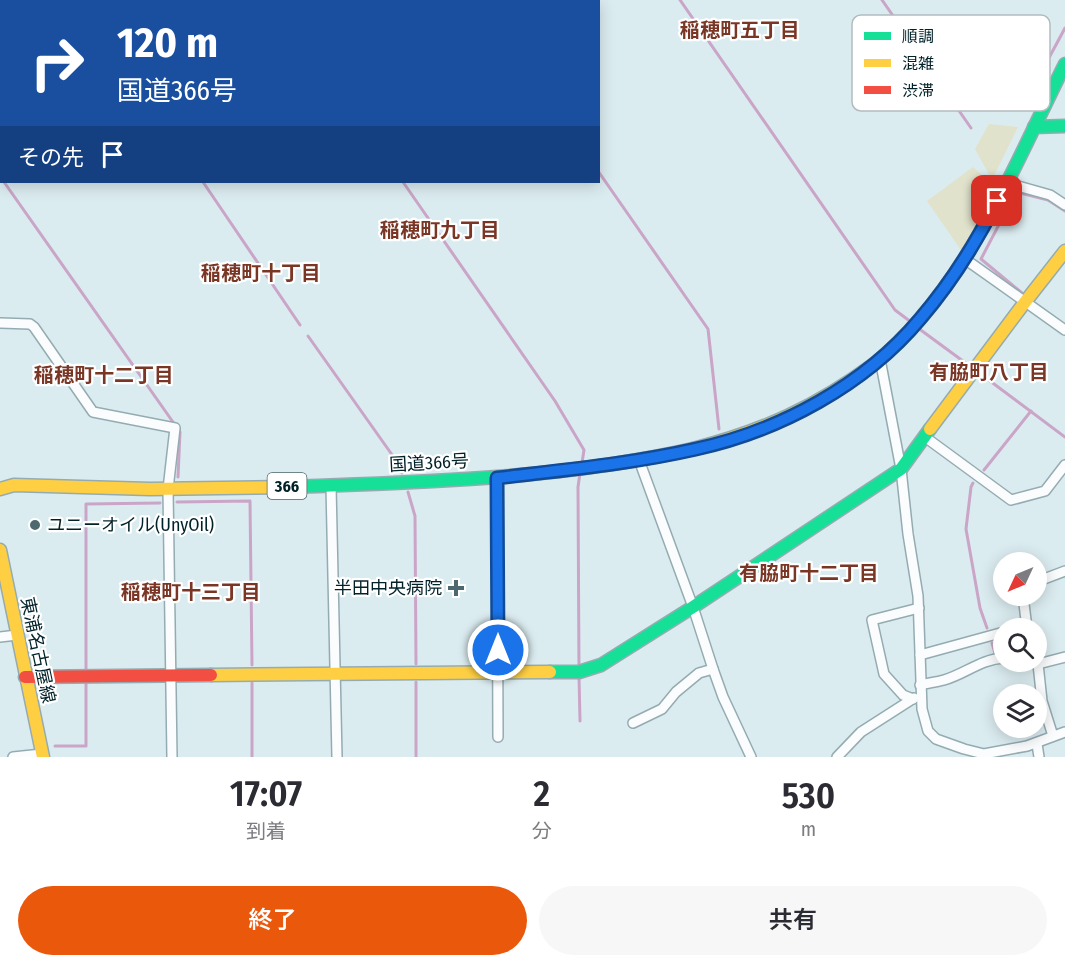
<!DOCTYPE html>
<html lang="ja">
<head>
<meta charset="utf-8">
<style>
  :root { --surface:#fff; --page:#f7f7f7; --text:#2b2b33; --muted:#7c7c81; --accent:#ea580c }
  body { margin:0; font-family:"Fira Sans Condensed","Noto Sans JP",sans-serif; background:var(--page); color:var(--text); height:100vh; display:flex; flex-direction:column; font-size:22px; white-space:nowrap }
  * { box-sizing:border-box; margin:0 }
  p { font-size:20px; color:var(--muted) }
  .icon { flex:none; width:33px; height:33px; fill:none; stroke:currentColor; stroke-width:2; stroke-linecap:round; stroke-linejoin:round }
  .map { position:relative; height:757px; overflow:hidden }
  .panel { display:flex; flex-direction:column; background:var(--surface); flex:1 }
  .panel>* { flex:none }
  .banner { position:absolute; left:0px; top:0px; width:600px; height:183px; box-shadow:0 3px 15px #0003; background:#1a4fa0; color:#fff; overflow:hidden }
  .needle { width:39px; rotate:226deg }
  .controls { position:absolute; left:993px; top:552px; display:grid; gap:12px }
  .controls a { display:grid; place-items:center; width:54px; height:54px; border-radius:50%; background:var(--surface); box-shadow:0 3px 15px #0003; font-size:30px }
  .pin { position:absolute; display:grid; place-items:center; width:51px; height:51px; color:#fff; margin:-26px; border-radius:12px; box-shadow:0 3px 9px #0006 }
  .me { position:absolute; width:66px; margin:-33px; rotate:0deg; stroke-linejoin:round; filter:drop-shadow(0 0 4px #0008) }
  .turn { display:flex; align-items:center; gap:21px; height:126px; padding:0 18px; font-size:27px }
  .turn .icon { width:78px; height:78px; stroke-width:2.5 }
  .turn b { display:block; font-size:42px; line-height:51px }
  .then { display:flex; align-items:center; height:57px; padding:0 18px; background:#0003; gap:12px; font-size:22px }
  .eta { display:flex; justify-content:space-evenly; align-items:center; height:102px; text-align:center }
  .eta b { font-size:36px; font-weight:600; line-height:42px }
  .cta { display:flex; gap:12px; margin-top:auto; padding:12px 18px }
  .cta a { flex:1; height:69px; border-radius:36px; background:var(--accent); color:#fff; font-size:24px; font-weight:600; line-height:69px; text-align:center }
  .cta a+a { background:var(--page); color:var(--text) }
  .map>svg:first-child { display:block }
  .green { fill:#e1e2cb }
  .lines { fill:none; stroke-linecap:round; stroke-linejoin:round }
  .stream { stroke:#caa5c7; stroke-width:3 }
  .street-casing { stroke:#94acb1; stroke-width:12 }
  .fast-casing { stroke:#94acb1; stroke-width:15 }
  .slow-casing { stroke:#94acb1; stroke-width:15 }
  .jam-casing { stroke:#94acb1; stroke-width:15 }
  .street { stroke:#fafcfd; stroke-width:9 }
  .fast { stroke:#16e098; stroke-width:12 }
  .slow { stroke:#ffcf43; stroke-width:12 }
  .jam { stroke:#f24e42; stroke-width:12 }
  .rail-casing { stroke:#bfc6c7; stroke-width:5 }
  .rail { stroke:#fff; stroke-width:3; stroke-dasharray:9; stroke-linecap:butt }
  .route-casing { stroke:#114b97; stroke-width:15 }
  .route { stroke:#1a73e8; stroke-width:10 }
  .poi-dot { fill:#4d686e; stroke:#fff; stroke-width:2 }
  .labels { text-anchor:middle; stroke-width:4.5; stroke-linejoin:round; paint-order:stroke }
  .shield { fill:#fff; stroke:#4c6468; stroke-width:1.5 }
  .shield-label { font-size:16px; font-weight:bold; fill:#002128 }
  .street-label { font-size:18px; fill:#002128; stroke:#fff }
  .poi-label { font-size:18px; fill:#002128; stroke:#fff; text-anchor:start }
  .neighbourhood-label { font-size:20px; font-weight:bold; fill:#7a3625; stroke:#fff }
  .key { fill:#fff; stroke:#b2bcbe; stroke-width:1.5 }
  .key-label { font-size:16px; fill:#002128 }
</style>
</head>
<body>
<div class="map">
<svg width="1065" height="757" viewBox="0 0 1065 757">
  <rect width="100%" height="100%" fill="#dbecf0"/>
  <g class="green">
    <path d="M989 124 1018 127 992 180 975 149Z"/>
    <path d="M973 167 995 187 990 201 963 253 927 201Z"/>
  </g>
  <g class="lines">
    <g class="stream">
      <path d="M279 0 280 2"/>
      <path d="M479 0 480 2"/>
      <path d="M680 0 895 310 911 322"/>
      <path d="M882 0 971 128"/>
      <path d="M238 2 241 0"/>
      <path d="M1043 69 1065 28"/>
      <path d="M0 115H2"/>
      <path d="M598 171 708 329 719 429"/>
      <path d="M0 175 2 177"/>
      <path d="M4 182 180 432 178 477"/>
      <path d="M203 182 300 325"/>
      <path d="M403 182 555 401 584 450 582 463"/>
      <path d="M1022 293 981 259 1016 192 1048 200 1065 211"/>
      <path d="M918 328 967 364"/>
      <path d="M308 336 400 466 402 473"/>
      <path d="M982 375 1065 437"/>
      <path d="M984 470 1031 411"/>
      <path d="M973 483 971 487 966 529 980 608 987 628"/>
      <path d="M408 492 415 516 416 664"/>
      <path d="M177 502 250 501 252 665"/>
      <path d="M992 643 995 653"/>
      <path d="M579 670 578 487 580 473"/>
      <path d="M86 673V504L160 503"/>
      <path d="M579 676 580 721"/>
      <path d="M416 682V757"/>
      <path d="M252 683V757"/>
      <path d="M55 746H86V680"/>
    </g>
    <g class="street-casing">
      <g id="street">
        <path d="M1007 183 1050 195 1065 205"/>
        <path d="M965 260 972 264 1065 330"/>
        <path d="M0 323 30 324 34 327 93 412 175 428 168 489 172 757"/>
        <path d="M880 359 901 469 908 534 918 596 922 709 928 731 936 739 964 749 984 754 1027 746 1065 732"/>
        <path d="M925 437 1011 500 1045 491 1065 465"/>
        <path d="M639 460 693 607 713 669 723 697 751 757"/>
        <path d="M497 478 498 737"/>
        <path d="M331 486 337 757"/>
        <path d="M1036 582 1065 571"/>
        <path d="M1023 596 1027 628"/>
        <path d="M0 637 17 635"/>
        <path d="M920 655 1004 632"/>
        <path d="M1036 661 1038 664 1065 657"/>
        <path d="M1038 664 1042 701 1053 736"/>
        <path d="M920 685C928 683 937 682 944 680 965 674 981 659 1004 658"/>
        <path d="M913 699 903 695 884 674 872 620 919 608"/>
        <path d="M633 723 662 709 676 692 699 673 713 669"/>
        <path d="M1037 744 1039 757"/>
        <path d="M13 757 42 754"/>
        <path d="M837 757 861 732 914 698"/>
      </g>
    </g>
    <g class="fast-casing">
      <g id="fast">
        <path d="M1034 127 1065 126"/>
        <path d="M874 364C965 291 1014 166 1065 64"/>
        <path d="M290 487C425 482 561 479 693 449"/>
        <path d="M550 672H579L601 665 693 607 901 469 930 429"/>
      </g>
    </g>
    <g class="slow-casing">
      <g id="slow">
        <path d="M930 429 1022 306 1065 251"/>
        <path d="M693 449C763 431 816 407 874 364"/>
        <path d="M0 489 14 485 150 489 290 487"/>
        <path d="M0 550 43 757"/>
        <path d="M211 675 550 672"/>
      </g>
    </g>
    <g class="jam-casing">
      <path id="jam" d="M25 677 211 675"/>
    </g>
    <use href="#street" class="street"/>
    <use href="#fast" class="fast"/>
    <use href="#slow" class="slow"/>
    <use href="#jam" class="jam"/>
    <g class="rail-casing">
      <g id="rail">
        <path d="M206 2 208 0"/>
        <path d="M0 100H2"/>
      </g>
    </g>
    <use href="#rail" class="rail"/>
  </g>
  <g class="lines">
    <g class="route-casing">
      <path id="route" d="M498 650 497 478C563 470 630 464 696 449 779 431 865 385 920 319 951 283 976 243 997 201"/>
    </g>
    <use href="#route" class="route"/>
  </g>
  <g class="poi-dot">
    <circle cx="35" cy="525" r="6"/>
    <path d="M453 579h6v6h6v6h-6v6h-6v-6h-6v-6h6z"/>
  </g>
  <g class="labels">
    <rect class="shield" x="267.5" y="473" width="39" height="26" rx="4.5"/>
    <g class="shield-label">
      <text x="287" y="492">366</text>
    </g>
    <g class="street-label">
      <text transform="translate(429 463) rotate(-3)" y="6">国道366号</text>
      <text transform="translate(38 650) rotate(78)" y="6">東浦名古屋線</text>
    </g>
    <g class="poi-label">
      <text x="47" y="531">ユニーオイル(UnyOil)</text>
      <text x="442" y="594" text-anchor="end">半田中央病院</text>
    </g>
    <g class="neighbourhood-label">
      <text x="740" y="37">稲穂町五丁目</text>
      <text x="440" y="237">稲穂町九丁目</text>
      <text x="261" y="280">稲穂町十丁目</text>
      <text x="989" y="379">有脇町八丁目</text>
      <text x="104" y="382">稲穂町十二丁目</text>
      <text x="809" y="580">有脇町十二丁目</text>
      <text x="191" y="599">稲穂町十三丁目</text>
    </g>
  </g>
  <rect x="852" y="15" width="198" height="96" rx="9" class="key"/>
  <rect x="864" y="32" width="27" height="8" fill="#16e098"/>
  <rect x="864" y="59" width="27" height="8" fill="#ffcf43"/>
  <rect x="864" y="86" width="27" height="8" fill="#f24e42"/>
  <g class="key-label">
    <text x="902" y="42">順調</text>
    <text x="902" y="69">混雑</text>
    <text x="902" y="96">渋滞</text>
  </g>
</svg>
<div class="controls">
<a><svg class="needle" viewBox="-14 -14 28 28"><path d="M0-13l5 13h-10z" fill="#e53935"/><path d="M0 13l5-13h-10z" fill="#7c7c81"/></svg></a>
<a><svg class="icon" aria-label="search" viewBox="0 0 24 24"><circle cx="10" cy="10" r="6"/><path d="M15 15l6 6"/></svg></a>
<a><svg class="icon" aria-label="layers" viewBox="0 0 24 24"><path d="M12 4l9 5-9 5-9-5zM3 14l9 5 9-5"/></svg></a>
</div>
<div class="pin" style="left:997px;top:201px;background:#d93025"><svg class="icon" aria-label="arrive" viewBox="0 0 24 24"><path d="M6 21V4h12l-3 4 3 4H6"/></svg></div>
<svg class="me" style="left:498px;top:650px" viewBox="-20 -20 40 40"><circle r="17" fill="#1a73e8" stroke="#fff" stroke-width="3"/><path d="M0-11L8 9 0 5-8 9z" fill="#fff"/></svg>
<div class="banner">
<div class="turn"><svg class="icon" aria-label="right" viewBox="0 0 24 24"><path d="M7 20v-9h11M14 6l5 5-5 5"/></svg><div><b>120 m</b>国道366号</div></div>
<div class="then">その先<svg class="icon" aria-label="arrive" viewBox="0 0 24 24"><path d="M6 21V4h12l-3 4 3 4H6"/></svg></div>
</div>
</div>
<section class="panel">
<div class="eta">
<div><b>17:07</b><p>到着</p></div>
<div><b>2</b><p>分</p></div>
<div><b>530</b><p>m</p></div>
</div>
<div class="cta"><a>終了</a><a>共有</a></div>
</section>
</body>
</html>
